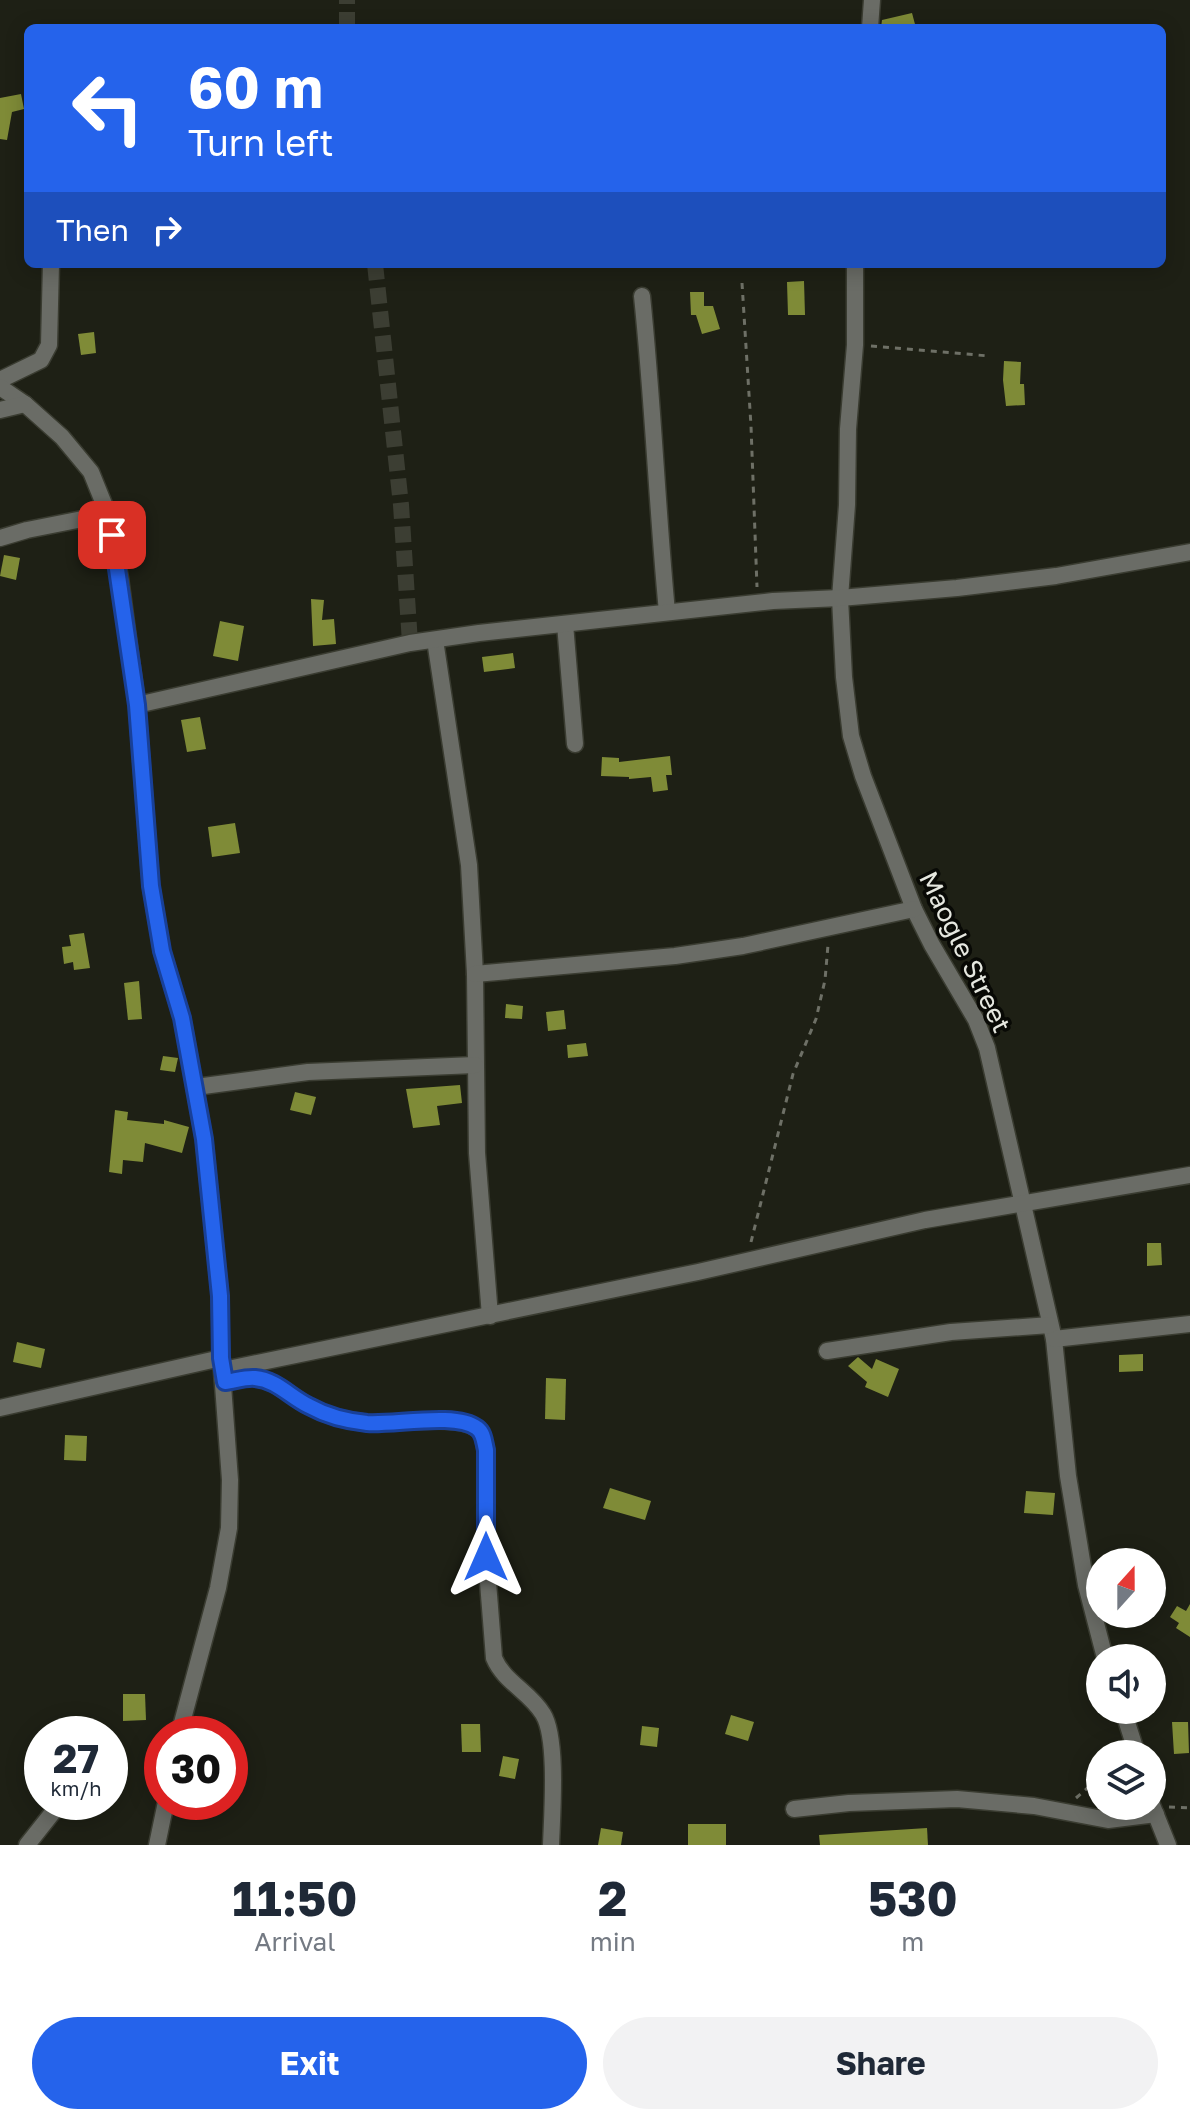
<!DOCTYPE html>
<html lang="en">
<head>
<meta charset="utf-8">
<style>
  :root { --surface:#fff; --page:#f2f2f3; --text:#1f2937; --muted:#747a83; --accent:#2563eb }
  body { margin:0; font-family:"Golos Text",sans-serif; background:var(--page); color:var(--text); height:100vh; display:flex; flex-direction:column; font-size:30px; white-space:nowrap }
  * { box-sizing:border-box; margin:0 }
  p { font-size:26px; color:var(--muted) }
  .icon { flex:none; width:44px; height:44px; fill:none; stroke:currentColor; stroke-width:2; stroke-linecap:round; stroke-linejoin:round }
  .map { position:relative; height:1845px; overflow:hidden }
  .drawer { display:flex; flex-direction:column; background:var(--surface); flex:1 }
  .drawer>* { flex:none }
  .banner { position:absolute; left:24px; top:24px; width:1142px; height:244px; border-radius:12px; box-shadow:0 4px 20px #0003; background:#2563eb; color:#fff; overflow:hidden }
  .needle { width:52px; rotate:21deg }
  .controls { position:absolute; left:1086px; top:1548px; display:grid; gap:16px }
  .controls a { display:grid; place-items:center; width:80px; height:80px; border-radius:50%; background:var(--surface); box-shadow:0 4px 20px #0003; font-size:40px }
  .speed { position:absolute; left:24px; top:1716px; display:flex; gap:16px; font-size:40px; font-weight:700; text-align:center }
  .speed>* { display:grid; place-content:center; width:104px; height:104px; border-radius:50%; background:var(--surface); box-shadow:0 4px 20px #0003; line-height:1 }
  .speed small { font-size:20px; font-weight:400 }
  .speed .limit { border:12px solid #d22; background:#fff; color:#111 }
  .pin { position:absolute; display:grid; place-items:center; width:68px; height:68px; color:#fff; margin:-34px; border-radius:16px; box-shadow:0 4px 12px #0006 }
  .me { position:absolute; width:88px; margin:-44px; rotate:0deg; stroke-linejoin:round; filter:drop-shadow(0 0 6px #0008) }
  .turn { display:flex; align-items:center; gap:28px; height:168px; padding:0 32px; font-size:36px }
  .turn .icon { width:104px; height:104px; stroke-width:2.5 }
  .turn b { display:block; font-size:56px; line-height:68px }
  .then { display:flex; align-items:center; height:76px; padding:0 32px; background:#0003; gap:16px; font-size:30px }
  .eta { display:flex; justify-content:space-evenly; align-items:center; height:136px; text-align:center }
  .eta b { font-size:48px; font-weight:700; line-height:56px }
  .cta { display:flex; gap:16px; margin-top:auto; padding:16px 32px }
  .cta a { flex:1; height:92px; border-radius:48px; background:var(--accent); color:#fff; font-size:32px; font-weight:700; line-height:92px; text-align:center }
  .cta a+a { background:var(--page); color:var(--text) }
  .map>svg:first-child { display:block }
  .building { fill:#7f8b37 }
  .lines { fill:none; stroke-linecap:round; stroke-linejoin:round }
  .minor-tunnel { stroke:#3c3e33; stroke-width:16; stroke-dasharray:16 8; stroke-linecap:butt }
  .minor-casing { stroke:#3a3c31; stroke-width:19 }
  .path { stroke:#6e7066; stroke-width:3; stroke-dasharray:6 6; stroke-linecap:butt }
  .minor { stroke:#6a6c66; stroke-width:16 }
  .route-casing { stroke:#184099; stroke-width:20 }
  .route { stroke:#2563eb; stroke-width:14 }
  .labels { text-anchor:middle; stroke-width:7; stroke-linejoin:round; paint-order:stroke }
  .street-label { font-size:26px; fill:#e6e8e0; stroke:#080905 }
</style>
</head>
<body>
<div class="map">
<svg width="1190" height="1845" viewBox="0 0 1190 1845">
  <rect width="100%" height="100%" fill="#1e2015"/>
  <g class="building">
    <path d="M912 13 916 28H881L882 20Z"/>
    <path d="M21 94 24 109 12 112 7 140 0 139V98Z"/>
    <path d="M804 281 805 315H788L787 282Z"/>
    <path d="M690 292H704V306H713L720 329 702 334 696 315H691Z"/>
    <path d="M94 332 96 353 81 355 78 334Z"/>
    <path d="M1004 361 1021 362 1020 384H1024L1025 405 1006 406 1003 380Z"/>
    <path d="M4 555 20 558 16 580 0 576Z"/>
    <path d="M311 599 324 600 322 620 334 619 336 644 313 646Z"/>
    <path d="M220 621 244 626 238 661 213 656Z"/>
    <path d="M513 653 515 668 484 672 482 657Z"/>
    <path d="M200 717 206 749 187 752 181 720Z"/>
    <path d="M670 756 672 775H666L668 790 653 792 651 777 629 779V777L601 776 602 757 619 758V762Z"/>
    <path d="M235 823 240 853 212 857 208 827Z"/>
    <path d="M84 933 90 968 74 970 73 962 64 964 62 947 71 946 69 935Z"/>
    <path d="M139 981 142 1019 128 1020 124 983Z"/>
    <path d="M506 1004 523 1006 522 1019 505 1018Z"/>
    <path d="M564 1010 566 1029 548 1031 546 1012Z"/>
    <path d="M586 1043 588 1056 568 1058 567 1045Z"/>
    <path d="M163 1056 178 1058 175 1072 160 1070Z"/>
    <path d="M460 1085 462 1103 437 1106 440 1125 413 1128 406 1089Z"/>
    <path d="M295 1092 316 1097 311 1115 290 1110Z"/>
    <path d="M115 1110 128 1112 127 1120 164 1124V1120L189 1127 182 1153 145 1143 143 1162 123 1160 122 1174 109 1172Z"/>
    <path d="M1147 1243H1161L1162 1265 1147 1266Z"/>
    <path d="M17 1342 45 1349 41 1368 13 1362Z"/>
    <path d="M1143 1354V1371L1119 1372V1355Z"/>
    <path d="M858 1357 872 1369 876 1359 899 1369 888 1397 865 1387 867 1382 848 1366Z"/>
    <path d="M546 1378 566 1379 565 1420 545 1419Z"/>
    <path d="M65 1435 87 1436 86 1461 64 1460Z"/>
    <path d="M610 1488 651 1501 645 1520 603 1508Z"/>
    <path d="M1026 1491 1055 1493 1053 1515 1024 1513Z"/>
    <path d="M1190 1604V1637L1176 1628 1179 1623 1170 1617 1177 1606 1186 1611Z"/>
    <path d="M123 1694H145L146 1720 123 1721Z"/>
    <path d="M731 1715 754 1722 748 1741 725 1734Z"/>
    <path d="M1172 1722H1188L1189 1753 1174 1754Z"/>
    <path d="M461 1724H480L481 1752H462Z"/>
    <path d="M642 1726 659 1728 657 1747 640 1745Z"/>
    <path d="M124 1748 128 1770 110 1773V1751Z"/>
    <path d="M503 1756 519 1759 515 1779 499 1776Z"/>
    <rect x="688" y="1824" width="38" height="21"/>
    <path d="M601 1828 623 1832 621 1845H598Z"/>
    <path d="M927 1828 928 1845H820L819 1835Z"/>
  </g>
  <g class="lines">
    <g class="minor-tunnel">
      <path d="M347 28V0"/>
      <path d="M375 264 401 505 410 643"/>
    </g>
    <g class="minor-casing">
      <g id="minor">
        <path d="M870 28 872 0"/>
        <path d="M855 264V345L848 429 847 505 840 598 844 677 851 736 863 776 914 909 932 945 976 1020 987 1048 1054 1339 1068 1476 1086 1585 1105 1658"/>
        <path d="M642 296C653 401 657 507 667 612"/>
        <path d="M0 380 41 360 49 345 51 264"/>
        <path d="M0 387 25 404 62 437 91 472 108 514 120 578 137 705 151 886 162 951 182 1018 204 1139 220 1296 221 1358 230 1480 229 1528 218 1588 179 1734"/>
        <path d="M0 410 25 404"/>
        <path d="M0 538 27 530 108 514"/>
        <path d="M565 624 575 744"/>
        <path d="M435 640 469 865 475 974 477 1153 490 1316"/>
        <path d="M137 705 410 643 479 633 773 601 840 598 957 588 1056 576 1190 552"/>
        <path d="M475 974 675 956 743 946 914 909"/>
        <path d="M196 1087 308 1072 475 1065"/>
        <path d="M1054 1339 1190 1324"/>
        <path d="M827 1351 951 1332 1050 1325"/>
        <path d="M223 1370 698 1272 925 1220 1190 1175"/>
        <path d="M225 1382C234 1381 245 1377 255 1378 277 1380 290 1397 309 1406 327 1416 347 1421 367 1423 392 1425 467 1411 481 1433 484 1437 484 1445 486 1450V1557L494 1658C504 1682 530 1692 543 1714 558 1738 552 1815 551 1845"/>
        <path d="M0 1408 221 1358"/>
        <path d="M1123 1710 1137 1754"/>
        <path d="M1152 1805 1168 1845"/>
        <path d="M794 1809 849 1803 957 1799 1034 1806 1108 1820 1156 1814"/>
        <path d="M27 1845 61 1802"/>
        <path d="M157 1845 166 1802"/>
      </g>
    </g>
    <g class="path">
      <path d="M742 283 751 426 757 587"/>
      <path d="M871 346 989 356"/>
      <path d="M751 1242 793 1074 816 1019 825 980 828 945"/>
      <path d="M1076 1798 1100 1777"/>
      <path d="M1169 1807 1190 1808"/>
    </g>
    <use href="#minor" class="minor"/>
  </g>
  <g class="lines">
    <g class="route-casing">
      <path id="route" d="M112 535 137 705 151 886 162 951 182 1018 204 1139 220 1296 221 1358 225 1382C234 1381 246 1377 255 1378 277 1380 290 1397 309 1406 327 1416 347 1421 367 1423 395 1425 456 1412 477 1428 484 1433 484 1442 486 1450V1557"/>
    </g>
    <use href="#route" class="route"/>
  </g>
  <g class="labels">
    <g class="street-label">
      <text transform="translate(965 952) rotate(64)" y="9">Maogle Street</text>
    </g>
  </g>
</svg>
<div class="controls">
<a><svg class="needle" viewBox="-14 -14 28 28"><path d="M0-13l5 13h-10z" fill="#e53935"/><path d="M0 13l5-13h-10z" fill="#747a83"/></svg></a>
<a><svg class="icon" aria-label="sound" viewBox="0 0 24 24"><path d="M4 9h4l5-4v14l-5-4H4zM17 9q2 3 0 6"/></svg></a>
<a><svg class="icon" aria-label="layers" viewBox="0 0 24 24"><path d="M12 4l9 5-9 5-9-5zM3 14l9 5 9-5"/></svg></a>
</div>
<div class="speed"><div>27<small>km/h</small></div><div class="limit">30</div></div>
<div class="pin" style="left:112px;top:535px;background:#d93025"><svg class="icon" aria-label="arrive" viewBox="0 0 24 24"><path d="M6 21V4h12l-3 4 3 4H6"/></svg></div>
<svg class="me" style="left:486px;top:1557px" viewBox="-20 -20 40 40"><path d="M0-17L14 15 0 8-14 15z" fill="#2563eb" stroke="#fff" stroke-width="4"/></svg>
<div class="banner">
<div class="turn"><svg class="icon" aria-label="left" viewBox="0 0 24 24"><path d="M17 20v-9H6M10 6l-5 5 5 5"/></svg><div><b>60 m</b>Turn left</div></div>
<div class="then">Then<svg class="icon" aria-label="right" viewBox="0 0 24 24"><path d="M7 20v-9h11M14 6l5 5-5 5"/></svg></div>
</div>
</div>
<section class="drawer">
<div class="eta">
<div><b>11:50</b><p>Arrival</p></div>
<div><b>2</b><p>min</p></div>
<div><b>530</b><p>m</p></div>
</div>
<div class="cta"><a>Exit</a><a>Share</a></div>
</section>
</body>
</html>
